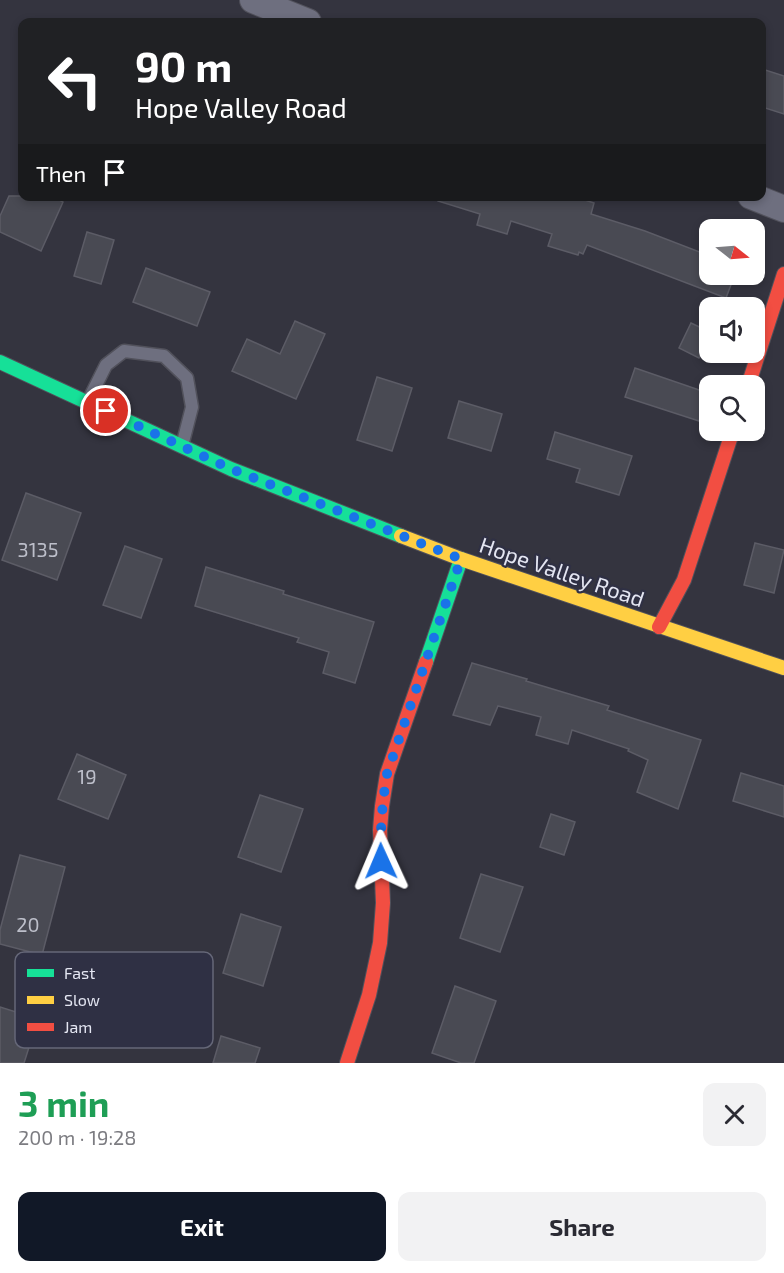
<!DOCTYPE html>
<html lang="en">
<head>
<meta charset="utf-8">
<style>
  :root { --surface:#fff; --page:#f2f2f3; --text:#2b2b33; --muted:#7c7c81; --accent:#111827 }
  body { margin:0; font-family:"Exo 2",sans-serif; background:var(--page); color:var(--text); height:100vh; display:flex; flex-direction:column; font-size:22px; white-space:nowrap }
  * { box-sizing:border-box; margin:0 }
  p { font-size:20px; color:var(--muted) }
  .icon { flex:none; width:33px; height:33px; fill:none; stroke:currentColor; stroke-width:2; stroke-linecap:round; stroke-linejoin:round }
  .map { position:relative; height:1063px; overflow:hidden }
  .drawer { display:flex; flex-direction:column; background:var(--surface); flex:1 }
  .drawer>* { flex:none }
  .banner { position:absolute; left:18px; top:18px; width:748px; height:183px; border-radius:12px; box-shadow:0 3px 9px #0003; background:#202124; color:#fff; overflow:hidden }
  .needle { width:39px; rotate:107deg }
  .buttons { position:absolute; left:699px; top:219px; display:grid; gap:12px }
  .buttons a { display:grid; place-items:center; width:66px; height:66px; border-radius:12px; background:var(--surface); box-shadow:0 3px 9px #0003; font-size:30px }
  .pin { position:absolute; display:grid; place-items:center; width:51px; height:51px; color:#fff; margin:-26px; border:3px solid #fff; border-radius:50%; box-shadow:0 2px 6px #0007 }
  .me { position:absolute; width:66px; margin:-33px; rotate:359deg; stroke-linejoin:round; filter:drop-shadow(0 0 4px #0008) }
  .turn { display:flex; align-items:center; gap:21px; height:126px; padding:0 18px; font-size:27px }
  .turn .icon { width:78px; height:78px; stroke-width:2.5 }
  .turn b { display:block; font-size:42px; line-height:51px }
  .then { display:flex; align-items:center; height:57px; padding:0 18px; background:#0003; gap:12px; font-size:22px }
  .round { display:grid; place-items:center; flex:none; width:63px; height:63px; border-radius:12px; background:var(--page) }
  .headline { display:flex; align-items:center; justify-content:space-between; height:102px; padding:0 18px }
  h1 { font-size:36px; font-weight:700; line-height:45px; color:#1e9e55 }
  .primary-button { display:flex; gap:12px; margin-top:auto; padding:12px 18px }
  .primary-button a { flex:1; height:69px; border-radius:12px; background:var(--accent); color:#fff; font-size:24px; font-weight:700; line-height:69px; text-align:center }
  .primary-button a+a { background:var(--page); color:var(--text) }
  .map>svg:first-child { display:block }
  .building { fill:#494a53; stroke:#5c5c66; stroke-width:1.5 }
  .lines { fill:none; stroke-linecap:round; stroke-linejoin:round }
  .lane-casing { stroke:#51515b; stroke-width:15 }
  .street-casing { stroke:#51515b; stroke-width:28 }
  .fast-casing { stroke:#51515b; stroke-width:16 }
  .slow-casing { stroke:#51515b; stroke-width:16 }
  .jam-casing { stroke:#51515b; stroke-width:16 }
  .lane { stroke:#6e6f7f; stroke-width:12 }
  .street { stroke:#6e6f7f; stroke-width:26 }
  .fast { stroke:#16e098; stroke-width:14 }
  .slow { stroke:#ffcf43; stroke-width:14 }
  .jam { stroke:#f24e42; stroke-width:14 }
  .route { stroke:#1a73e8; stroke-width:10; stroke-dasharray:0 18 }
  .labels { text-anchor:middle; stroke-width:4.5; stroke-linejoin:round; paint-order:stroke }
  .number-label { font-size:20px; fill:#bdbfca }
  .street-label { font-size:22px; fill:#e4e6f2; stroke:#2f3044 }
  .key { fill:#2f3044; stroke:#656778; stroke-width:1.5 }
  .key-label { font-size:16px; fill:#e4e6f2 }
</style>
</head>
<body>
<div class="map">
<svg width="784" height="1063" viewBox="0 0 784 1063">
  <rect width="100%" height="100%" fill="#34343f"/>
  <g class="building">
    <path d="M762 69 784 76V114L762 107Z"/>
    <path d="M9 196H52L63 202 41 251 0 232V216Z"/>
    <path d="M439 196H573L594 203 591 214 645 231 710 256V274H735L726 298 587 245 583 254 579 252 578 255 548 246 552 234 511 221 507 234 477 225 480 214 438 201Z"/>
    <path d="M87 232 114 240 101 284 74 276Z"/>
    <path d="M146 268 210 292 197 326 133 302Z"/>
    <path d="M295 321 325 334 296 399 232 371 247 339 280 354Z"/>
    <path d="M691 323 710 332V337L699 358 679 348Z"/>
    <path d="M635 368 708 393 699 421 625 397Z"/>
    <path d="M377 377 412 388 392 451 357 440Z"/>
    <path d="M459 401 502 414 491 451 448 438Z"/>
    <path d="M555 432 632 456 619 495 576 482 580 469 547 459Z"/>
    <path d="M26 493 81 513 57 580 2 560Z"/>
    <path d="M755 543 784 550 774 593 744 585Z"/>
    <path d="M125 546 162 559 141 618 103 605Z"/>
    <path d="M206 567 284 591 283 594 374 622 355 683 323 673 329 652 297 642 299 638 195 606Z"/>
    <path d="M472 663 527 679 526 681 609 706 607 710 701 740 678 809 637 792 648 760 628 751 629 749 572 730 568 744 536 735 541 717 498 706 490 725 453 715Z"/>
    <path d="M77 754 126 775 108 819 58 799Z"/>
    <path d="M741 773 784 786V817L733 801Z"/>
    <path d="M260 795 303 809 281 872 238 857Z"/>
    <path d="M551 814 575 822 564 855 540 847Z"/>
    <path d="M20 855 65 867 42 955 0 944V930Z"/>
    <path d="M481 874 523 887 500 952 460 938Z"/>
    <path d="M241 914 281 927 263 986 223 973Z"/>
    <path d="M455 986 496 1001 474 1063H461L432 1053Z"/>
    <path d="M0 1007 38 1019 24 1063H0Z"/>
    <path d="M221 1036 260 1048 255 1063H213Z"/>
  </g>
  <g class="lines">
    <g class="lane-casing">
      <path id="lane" d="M88 401 106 365 124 351 164 356 187 378 192 407 182 446"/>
    </g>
    <g class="street-casing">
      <g id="street">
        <path d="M253 0 308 22"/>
        <path d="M751 196 784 209"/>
      </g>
    </g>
    <g class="fast-casing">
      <g id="fast">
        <path d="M0 362 231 469 401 536"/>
        <path d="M426 662 461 559"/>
      </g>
    </g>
    <g class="slow-casing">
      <path id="slow" d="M401 536 461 559 784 668"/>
    </g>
    <g class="jam-casing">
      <g id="jam">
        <path d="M748 386 784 274"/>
        <path d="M659 627 684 580 733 430"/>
        <path d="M347 1063 369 995 380 943 383 903 380 830 382 806 387 774 426 662"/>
      </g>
    </g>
    <use href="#lane" class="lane"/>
    <use href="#street" class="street"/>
    <use href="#fast" class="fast"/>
    <use href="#slow" class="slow"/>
    <use href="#jam" class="jam"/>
  </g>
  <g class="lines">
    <path class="route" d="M106 411 231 469 461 559 387 774C382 803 380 832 381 861"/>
  </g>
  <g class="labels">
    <g class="number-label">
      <text x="38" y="557">3135</text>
      <text x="87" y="784">19</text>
      <text x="28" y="932">20</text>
    </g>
    <g class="street-label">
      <text transform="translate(562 572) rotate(19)" y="8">Hope Valley Road</text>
    </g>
  </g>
  <rect x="15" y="952" width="198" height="96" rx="9" class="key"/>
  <rect x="27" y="969" width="27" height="8" fill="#16e098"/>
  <rect x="27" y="996" width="27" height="8" fill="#ffcf43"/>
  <rect x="27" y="1023" width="27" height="8" fill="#f24e42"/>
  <g class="key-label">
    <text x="64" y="979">Fast</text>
    <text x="64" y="1006">Slow</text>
    <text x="64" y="1033">Jam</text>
  </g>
</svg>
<div class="buttons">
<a><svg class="needle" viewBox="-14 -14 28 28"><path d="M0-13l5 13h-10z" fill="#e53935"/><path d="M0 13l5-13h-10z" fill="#7c7c81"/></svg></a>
<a><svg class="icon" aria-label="sound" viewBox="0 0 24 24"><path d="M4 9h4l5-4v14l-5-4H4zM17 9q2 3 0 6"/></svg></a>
<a><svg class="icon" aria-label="search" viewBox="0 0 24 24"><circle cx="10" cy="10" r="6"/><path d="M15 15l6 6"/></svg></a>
</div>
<div class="pin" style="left:106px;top:411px;background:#d93025"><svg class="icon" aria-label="arrive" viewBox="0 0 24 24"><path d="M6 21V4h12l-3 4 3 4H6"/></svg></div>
<svg class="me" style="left:381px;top:861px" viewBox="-20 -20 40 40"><path d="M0-17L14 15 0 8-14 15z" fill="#1a73e8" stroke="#fff" stroke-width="4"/></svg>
<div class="banner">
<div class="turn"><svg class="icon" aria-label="left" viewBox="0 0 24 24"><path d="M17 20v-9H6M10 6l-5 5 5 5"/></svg><div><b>90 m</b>Hope Valley Road</div></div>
<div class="then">Then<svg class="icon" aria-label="arrive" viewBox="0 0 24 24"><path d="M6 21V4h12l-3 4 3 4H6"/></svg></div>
</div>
</div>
<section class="drawer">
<div class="headline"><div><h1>3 min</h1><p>200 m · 19:28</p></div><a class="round"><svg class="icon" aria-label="close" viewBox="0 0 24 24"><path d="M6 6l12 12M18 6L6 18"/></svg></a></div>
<div class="primary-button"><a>Exit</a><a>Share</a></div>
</section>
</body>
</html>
